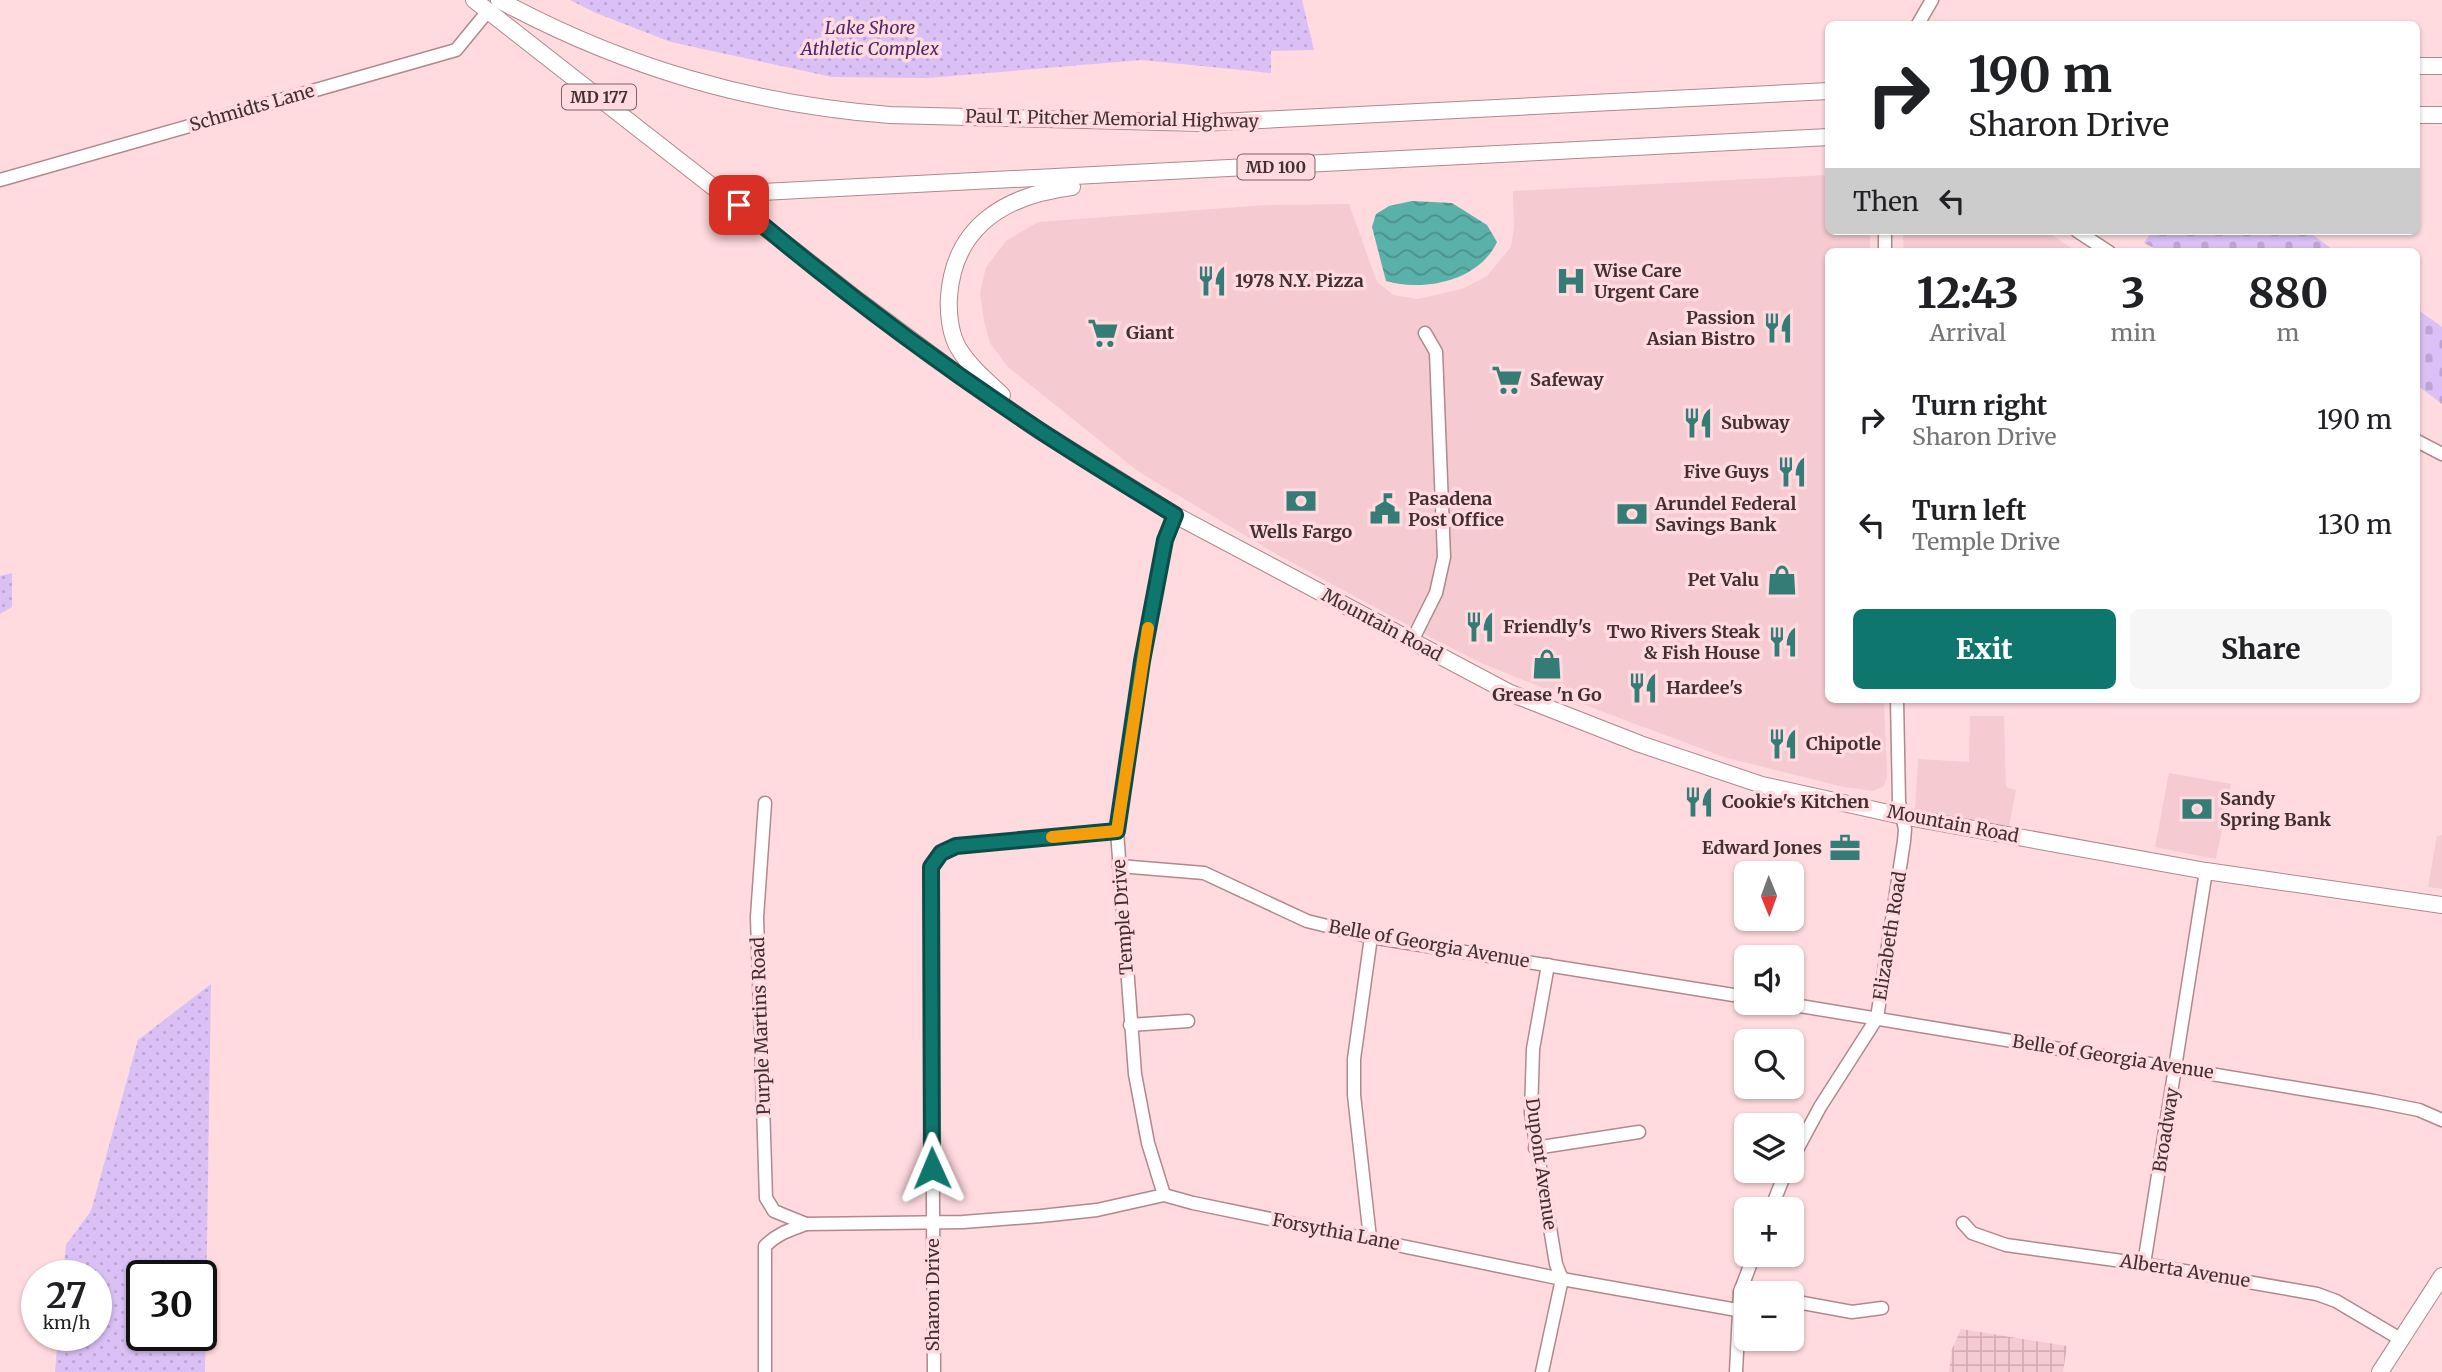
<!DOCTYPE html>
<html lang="en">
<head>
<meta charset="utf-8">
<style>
  :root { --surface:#fff; --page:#f6f6f6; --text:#202124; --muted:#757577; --accent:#0f766e }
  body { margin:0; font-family:Merriweather,serif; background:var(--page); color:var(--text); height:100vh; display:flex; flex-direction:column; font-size:26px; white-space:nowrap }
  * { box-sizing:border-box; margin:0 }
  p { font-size:23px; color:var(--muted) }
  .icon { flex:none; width:38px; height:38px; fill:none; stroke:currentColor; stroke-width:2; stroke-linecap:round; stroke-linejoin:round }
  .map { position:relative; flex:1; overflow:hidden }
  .sheet { position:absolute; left:1825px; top:248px; width:595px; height:455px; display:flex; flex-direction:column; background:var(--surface); border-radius:10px; box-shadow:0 2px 5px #0004 }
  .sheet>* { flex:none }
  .hud { position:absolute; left:1825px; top:21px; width:595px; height:214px; border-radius:10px; box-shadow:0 2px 5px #0004; background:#fff; color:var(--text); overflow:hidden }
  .needle { width:46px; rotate:179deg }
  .buttons { position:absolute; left:1734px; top:861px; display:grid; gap:14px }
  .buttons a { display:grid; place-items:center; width:70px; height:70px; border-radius:10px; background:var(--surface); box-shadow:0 2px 5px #0004; font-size:35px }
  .speed { position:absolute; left:21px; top:1260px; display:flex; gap:14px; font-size:35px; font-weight:700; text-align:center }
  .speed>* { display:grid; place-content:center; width:91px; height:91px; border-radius:50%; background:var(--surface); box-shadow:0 2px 5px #0004; line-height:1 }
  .speed small { font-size:18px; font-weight:400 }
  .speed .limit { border:4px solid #111; border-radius:10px; background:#fff; color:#111 }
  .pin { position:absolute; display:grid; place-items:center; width:60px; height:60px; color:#fff; margin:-30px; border-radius:14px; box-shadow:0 4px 10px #0006 }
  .me { position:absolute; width:77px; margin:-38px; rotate:359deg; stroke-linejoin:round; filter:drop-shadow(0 0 5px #0008) }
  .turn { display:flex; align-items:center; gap:24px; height:147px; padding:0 28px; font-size:32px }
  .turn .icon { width:91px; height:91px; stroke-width:2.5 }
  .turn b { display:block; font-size:49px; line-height:60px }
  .then { display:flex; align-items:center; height:66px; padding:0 28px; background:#0003; gap:14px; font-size:26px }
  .eta { display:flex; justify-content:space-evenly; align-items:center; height:119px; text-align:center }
  .eta b { font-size:42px; font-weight:800; line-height:49px }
  .button { display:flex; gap:14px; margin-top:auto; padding:14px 28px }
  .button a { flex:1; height:80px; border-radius:10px; background:var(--accent); color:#fff; font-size:28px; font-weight:800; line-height:80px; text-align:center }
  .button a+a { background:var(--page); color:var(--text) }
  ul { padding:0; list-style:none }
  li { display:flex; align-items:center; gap:21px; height:105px; padding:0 28px }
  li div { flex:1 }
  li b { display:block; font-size:26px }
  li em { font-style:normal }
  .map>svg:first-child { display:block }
  .built { fill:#f5cad1 }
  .industrial { fill:url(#industrial-grid) }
  .green { fill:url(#green-dots); fill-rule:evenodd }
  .cemetery { fill:url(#cemetery-stones) }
  .water { fill:url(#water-waves) }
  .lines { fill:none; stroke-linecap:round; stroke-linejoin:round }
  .minor-casing { stroke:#b2878e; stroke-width:15 }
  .major-casing { stroke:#b2878e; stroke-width:18 }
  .minor { stroke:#fff; stroke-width:12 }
  .major { stroke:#fff; stroke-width:16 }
  .route-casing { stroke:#0a4d48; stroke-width:18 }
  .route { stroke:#0f766e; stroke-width:12 }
  .slow { stroke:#f59e0b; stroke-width:12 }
  .labels { text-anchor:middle; stroke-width:7; stroke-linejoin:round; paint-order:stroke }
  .shield { fill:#ffdadf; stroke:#7a6266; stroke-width:2 }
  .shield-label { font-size:16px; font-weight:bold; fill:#412f32 }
  .park-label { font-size:18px; font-style:italic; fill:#4d276a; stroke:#ffdadf }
  .street-label { font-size:18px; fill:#412f32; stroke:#ffdadf }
  .poi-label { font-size:18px; font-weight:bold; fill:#412f32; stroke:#ffdadf; text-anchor:start }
</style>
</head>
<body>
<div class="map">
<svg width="2442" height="1372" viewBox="0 0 2442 1372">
  <defs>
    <pattern id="industrial-grid" width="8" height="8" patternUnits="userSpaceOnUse" patternTransform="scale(1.75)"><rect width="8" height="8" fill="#f5cad1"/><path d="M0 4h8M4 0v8" fill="none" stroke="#d3aeb4"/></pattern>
    <pattern id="green-dots" width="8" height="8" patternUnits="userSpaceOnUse" patternTransform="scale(1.75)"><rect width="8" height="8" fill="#dac0f4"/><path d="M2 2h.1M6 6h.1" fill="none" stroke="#bca5d2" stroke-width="1.8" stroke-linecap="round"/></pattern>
    <pattern id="cemetery-stones" width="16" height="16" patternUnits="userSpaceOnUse" patternTransform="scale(1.75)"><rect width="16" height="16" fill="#dac0f4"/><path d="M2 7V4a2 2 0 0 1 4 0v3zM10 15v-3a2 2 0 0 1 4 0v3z" fill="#bca5d2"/></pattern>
    <pattern id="water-waves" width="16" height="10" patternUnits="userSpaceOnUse" patternTransform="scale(1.75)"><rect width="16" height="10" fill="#59b1a9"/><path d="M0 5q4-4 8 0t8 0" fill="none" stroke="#4b908a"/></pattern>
  </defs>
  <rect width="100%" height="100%" fill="#ffdadf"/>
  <g class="built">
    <path d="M1829 175V231H1870V252H1829V700H1884L1887 776 1884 786 1873 791 1844 787 1727 758 1603 712 1481 663 1430 637 1278 555 1139 472 1008 367 990 343 984 321 980 293 986 267 1006 241 1038 222 1266 205 1349 204 1377 282 1393 295 1418 299 1462 289 1487 276 1511 247 1514 228 1513 191Z"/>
    <path d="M1903 231H2046L2077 252H1904Z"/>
    <path d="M1970 716H2004L2006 787 2016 790 2009 826 1915 809 1918 759 1969 762Z"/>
    <path d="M2169 773 2231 784 2216 859 2155 847Z"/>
    <path d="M2442 835V889L2428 887 2437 836Z"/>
  </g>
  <path class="industrial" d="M1961 1329 2067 1346 2063 1372H1949L1952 1349Z"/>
  <g class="green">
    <path d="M570 0H1302L1314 50 1271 51V73L1142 60 928 78 832 77 671 42 596 13Z"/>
    <path d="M12 573V607L0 614V576Z"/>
    <path d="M211 984 205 1372H55L58 1335H96V1276H63L66 1245 91 1211 138 1040ZM142 1276H201V1335H142Z"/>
  </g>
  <g class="cemetery">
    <path d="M2152 231H2315L2313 235 2336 252H2162L2144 243Z"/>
    <path d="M2417 309 2442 327V404L2417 385Z"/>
  </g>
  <path class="water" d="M1412 201 1452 203 1487 225 1497 242C1479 281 1424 292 1386 281L1372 227 1376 214 1389 206Z"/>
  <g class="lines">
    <g class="minor-casing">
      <g id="minor">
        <path d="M1918 24 1932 0"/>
        <path d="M0 180 456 50 488 11"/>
        <path d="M1885 231V252"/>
        <path d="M2077 231 2109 252"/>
        <path d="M2417 441 2442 454"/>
        <path d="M1412 641 1436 593 1444 557 1436 352 1425 333"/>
        <path d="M765 803 757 917 766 1198 774 1211 806 1224"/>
        <path d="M1119 866 1204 873 1307 921 1371 937 1746 997"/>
        <path d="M1782 1003 2374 1101 2419 1110 2442 1120"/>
        <path d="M1130 1025 1188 1021"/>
        <path d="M1535 1148 1639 1132"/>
        <path d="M1792 1159 1820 1107 1877 1018 1904 841 1905 829 1899 802 1897 700"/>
        <path d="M1164 1195 1148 1143 1135 1074 1117 831 1142 661 1156 582 1165 540 1175 515"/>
        <path d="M1771 1209 1786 1171"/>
        <path d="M1963 1223 1972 1233 2006 1245 2144 1264 2317 1294 2336 1301 2402 1340"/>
        <path d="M1370 1238 1354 1095V1059L1371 937"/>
        <path d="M2144 1264 2206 871"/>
        <path d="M1792 1301 1852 1312 1882 1308"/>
        <path d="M765 1372V1246C778 1233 790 1230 806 1224L963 1222 1041 1216 1097 1210 1164 1195 1193 1203 1562 1279 1737 1310"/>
        <path d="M934 1372 931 867 941 853 956 846 1117 831"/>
        <path d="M1542 1372 1562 1279 1556 1264 1531 1113 1533 1049 1548 965"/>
        <path d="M1736 1372 1740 1292 1754 1255"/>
      </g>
    </g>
    <g class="major-casing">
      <g id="major">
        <path d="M474 0 855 298 960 376 1040 431 1175 515 1510 693 1640 744 1762 785 1902 816 2206 871 2442 905"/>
        <path d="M499 0C623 67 749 104 890 115L1201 123 1829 91"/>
        <path d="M2417 66H2442"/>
        <path d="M2417 115H2442"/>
        <path d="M723 194 1829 137"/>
        <path d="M1002 395C987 381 970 367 959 349 950 335 948 312 949 297 954 225 1007 195 1072 187"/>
        <path d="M2380 1372 2442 1276"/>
      </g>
    </g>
    <use href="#minor" class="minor"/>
    <use href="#major" class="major"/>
  </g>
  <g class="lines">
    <g class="route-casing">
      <path id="route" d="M739 205C834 286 935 361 1039 430 1083 459 1129 487 1175 515L1165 540 1142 661 1117 831 956 846 941 853 931 867 932 1168"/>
    </g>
    <use href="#route" class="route"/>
    <path class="slow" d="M1052 837 1117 831 1148 628"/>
  </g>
  <defs>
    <g id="restaurant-bare" transform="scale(2.415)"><path d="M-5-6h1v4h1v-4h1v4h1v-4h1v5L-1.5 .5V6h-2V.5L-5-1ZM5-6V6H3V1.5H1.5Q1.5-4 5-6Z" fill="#347c75" stroke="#ffdadf" stroke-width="2.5" paint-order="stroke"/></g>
    <g id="hospital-bare" transform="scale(2.415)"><path d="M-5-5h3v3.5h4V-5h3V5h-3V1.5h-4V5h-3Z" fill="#347c75" stroke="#ffdadf" stroke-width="2.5" paint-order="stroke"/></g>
    <g id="supermarket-bare" transform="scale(2.415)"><path d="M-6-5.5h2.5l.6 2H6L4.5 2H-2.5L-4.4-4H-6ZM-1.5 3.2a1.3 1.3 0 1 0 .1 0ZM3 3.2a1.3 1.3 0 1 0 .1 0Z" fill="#347c75" stroke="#ffdadf" stroke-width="2.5" paint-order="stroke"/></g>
    <g id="bank-bare" transform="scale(2.415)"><path d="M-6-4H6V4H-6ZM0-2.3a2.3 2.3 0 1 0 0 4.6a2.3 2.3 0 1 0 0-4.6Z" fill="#347c75" stroke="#ffdadf" stroke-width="2.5" paint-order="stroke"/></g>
    <g id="civic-bare" transform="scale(2.415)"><path d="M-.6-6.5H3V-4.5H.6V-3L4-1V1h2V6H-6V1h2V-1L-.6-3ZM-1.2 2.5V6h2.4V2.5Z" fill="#347c75" stroke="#ffdadf" stroke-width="2.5" paint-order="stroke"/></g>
    <g id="shop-bare" transform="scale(2.415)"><path d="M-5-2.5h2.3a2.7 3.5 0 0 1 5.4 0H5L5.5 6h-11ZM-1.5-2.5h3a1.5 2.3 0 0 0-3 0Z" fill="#347c75" stroke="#ffdadf" stroke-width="2.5" paint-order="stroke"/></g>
    <g id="office-bare" transform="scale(2.415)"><path d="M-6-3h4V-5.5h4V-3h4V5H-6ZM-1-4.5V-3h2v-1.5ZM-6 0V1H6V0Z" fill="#347c75" stroke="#ffdadf" stroke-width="2.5" paint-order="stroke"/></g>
  </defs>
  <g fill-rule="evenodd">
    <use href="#restaurant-bare" x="1212" y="281"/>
    <use href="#hospital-bare" x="1571" y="281"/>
    <use href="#restaurant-bare" x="1778" y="328"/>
    <use href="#supermarket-bare" x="1103" y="333"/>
    <use href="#supermarket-bare" x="1507" y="380"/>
    <use href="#restaurant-bare" x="1698" y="423"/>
    <use href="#restaurant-bare" x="1792" y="472"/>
    <use href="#bank-bare" x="1301" y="501"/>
    <use href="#civic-bare" x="1385" y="509"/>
    <use href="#bank-bare" x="1632" y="514"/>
    <use href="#shop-bare" x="1782" y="580"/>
    <use href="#restaurant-bare" x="1480" y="627"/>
    <use href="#restaurant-bare" x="1783" y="642"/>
    <use href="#shop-bare" x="1547" y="664"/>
    <use href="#restaurant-bare" x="1643" y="688"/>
    <use href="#restaurant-bare" x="1783" y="744"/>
    <use href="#restaurant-bare" x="1699" y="802"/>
    <use href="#bank-bare" x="2197" y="809"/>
    <use href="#office-bare" x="1845" y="848"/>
  </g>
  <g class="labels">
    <g class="shield">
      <rect x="562" y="84.5" width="74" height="25" rx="5"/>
      <rect x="1237.5" y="154.5" width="77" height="25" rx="5"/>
    </g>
    <g class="shield-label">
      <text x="599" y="103">MD 177</text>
      <text x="1276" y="173">MD 100</text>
    </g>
    <g class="park-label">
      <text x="870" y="34">Lake Shore<tspan x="870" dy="21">Athletic Complex</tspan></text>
    </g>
    <g class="street-label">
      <text transform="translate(252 108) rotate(-16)" y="6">Schmidts Lane</text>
      <text transform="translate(1112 119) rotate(1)" y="6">Paul T. Pitcher Memorial Highway</text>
      <text transform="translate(1382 625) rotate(28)" y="6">Mountain Road</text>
      <text transform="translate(1953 824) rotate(11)" y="6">Mountain Road</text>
      <text transform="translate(1123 917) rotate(-94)" y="6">Temple Drive</text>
      <text transform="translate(1890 936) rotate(-81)" y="6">Elizabeth Road</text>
      <text transform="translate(1429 944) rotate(10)" y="6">Belle of Georgia Avenue</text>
      <text transform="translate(761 1026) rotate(-92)" y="6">Purple Martins Road</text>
      <text transform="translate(2113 1057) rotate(9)" y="6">Belle of Georgia Avenue</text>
      <text transform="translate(2166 1130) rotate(-81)" y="6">Broadway</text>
      <text transform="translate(1541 1164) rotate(82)" y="6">Dupont Avenue</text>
      <text transform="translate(1336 1232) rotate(11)" y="6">Forsythia Lane</text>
      <text transform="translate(2185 1271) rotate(9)" y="6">Alberta Avenue</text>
      <text transform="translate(933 1295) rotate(-90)" y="6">Sharon Drive</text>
    </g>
    <g class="poi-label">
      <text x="1594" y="277">Wise Care<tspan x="1594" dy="21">Urgent Care</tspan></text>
      <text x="1235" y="287">1978 N.Y. Pizza</text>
      <text x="1755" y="324" text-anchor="end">Passion<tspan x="1755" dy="21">Asian Bistro</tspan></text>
      <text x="1126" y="339">Giant</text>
      <text x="1530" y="386">Safeway</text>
      <text x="1721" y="429">Subway</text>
      <text x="1769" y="478" text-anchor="end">Five Guys</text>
      <text x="1408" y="505">Pasadena<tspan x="1408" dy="21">Post Office</tspan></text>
      <text x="1655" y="510">Arundel Federal<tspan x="1655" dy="21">Savings Bank</tspan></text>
      <text x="1301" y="538" text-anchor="middle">Wells Fargo</text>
      <text x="1759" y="586" text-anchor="end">Pet Valu</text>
      <text x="1503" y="633">Friendly's</text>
      <text x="1760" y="638" text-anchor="end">Two Rivers Steak<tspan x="1760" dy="21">&amp; Fish House</tspan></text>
      <text x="1666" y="694">Hardee's</text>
      <text x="1547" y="701" text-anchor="middle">Grease 'n Go</text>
      <text x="1806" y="750">Chipotle</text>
      <text x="2220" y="805">Sandy<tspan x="2220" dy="21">Spring Bank</tspan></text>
      <text x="1722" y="808">Cookie's Kitchen</text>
      <text x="1822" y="854" text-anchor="end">Edward Jones</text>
    </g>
  </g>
</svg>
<div class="buttons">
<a><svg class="needle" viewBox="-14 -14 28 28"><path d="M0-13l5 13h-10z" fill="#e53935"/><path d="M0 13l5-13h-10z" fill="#757577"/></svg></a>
<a><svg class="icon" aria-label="sound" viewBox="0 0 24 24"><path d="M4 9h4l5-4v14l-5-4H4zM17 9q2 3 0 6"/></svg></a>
<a><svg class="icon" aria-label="search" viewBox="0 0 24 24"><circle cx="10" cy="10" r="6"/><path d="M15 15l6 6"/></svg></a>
<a><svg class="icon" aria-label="layers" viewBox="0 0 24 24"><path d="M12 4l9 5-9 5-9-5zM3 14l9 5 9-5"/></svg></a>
<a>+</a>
<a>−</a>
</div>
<div class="speed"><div>27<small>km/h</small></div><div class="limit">30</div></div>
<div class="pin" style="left:739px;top:205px;background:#d93025"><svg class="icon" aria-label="arrive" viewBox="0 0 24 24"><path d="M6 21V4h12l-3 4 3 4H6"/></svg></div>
<svg class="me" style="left:932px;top:1168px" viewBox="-20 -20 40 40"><path d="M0-17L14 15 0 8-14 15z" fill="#0f766e" stroke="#fff" stroke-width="4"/></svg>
<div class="hud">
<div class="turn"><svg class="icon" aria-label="right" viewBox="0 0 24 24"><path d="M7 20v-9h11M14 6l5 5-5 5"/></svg><div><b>190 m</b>Sharon Drive</div></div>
<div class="then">Then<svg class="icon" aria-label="left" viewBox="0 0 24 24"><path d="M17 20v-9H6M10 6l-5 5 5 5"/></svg></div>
</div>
<section class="sheet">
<div class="eta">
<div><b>12:43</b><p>Arrival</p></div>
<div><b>3</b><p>min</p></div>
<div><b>880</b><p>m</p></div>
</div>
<ul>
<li><svg class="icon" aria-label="right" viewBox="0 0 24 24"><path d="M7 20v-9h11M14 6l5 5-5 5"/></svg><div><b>Turn right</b><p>Sharon Drive</p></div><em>190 m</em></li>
<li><svg class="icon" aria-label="left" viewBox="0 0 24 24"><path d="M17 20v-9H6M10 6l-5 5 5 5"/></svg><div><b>Turn left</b><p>Temple Drive</p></div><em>130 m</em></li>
</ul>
<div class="button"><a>Exit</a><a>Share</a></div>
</section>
</div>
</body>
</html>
